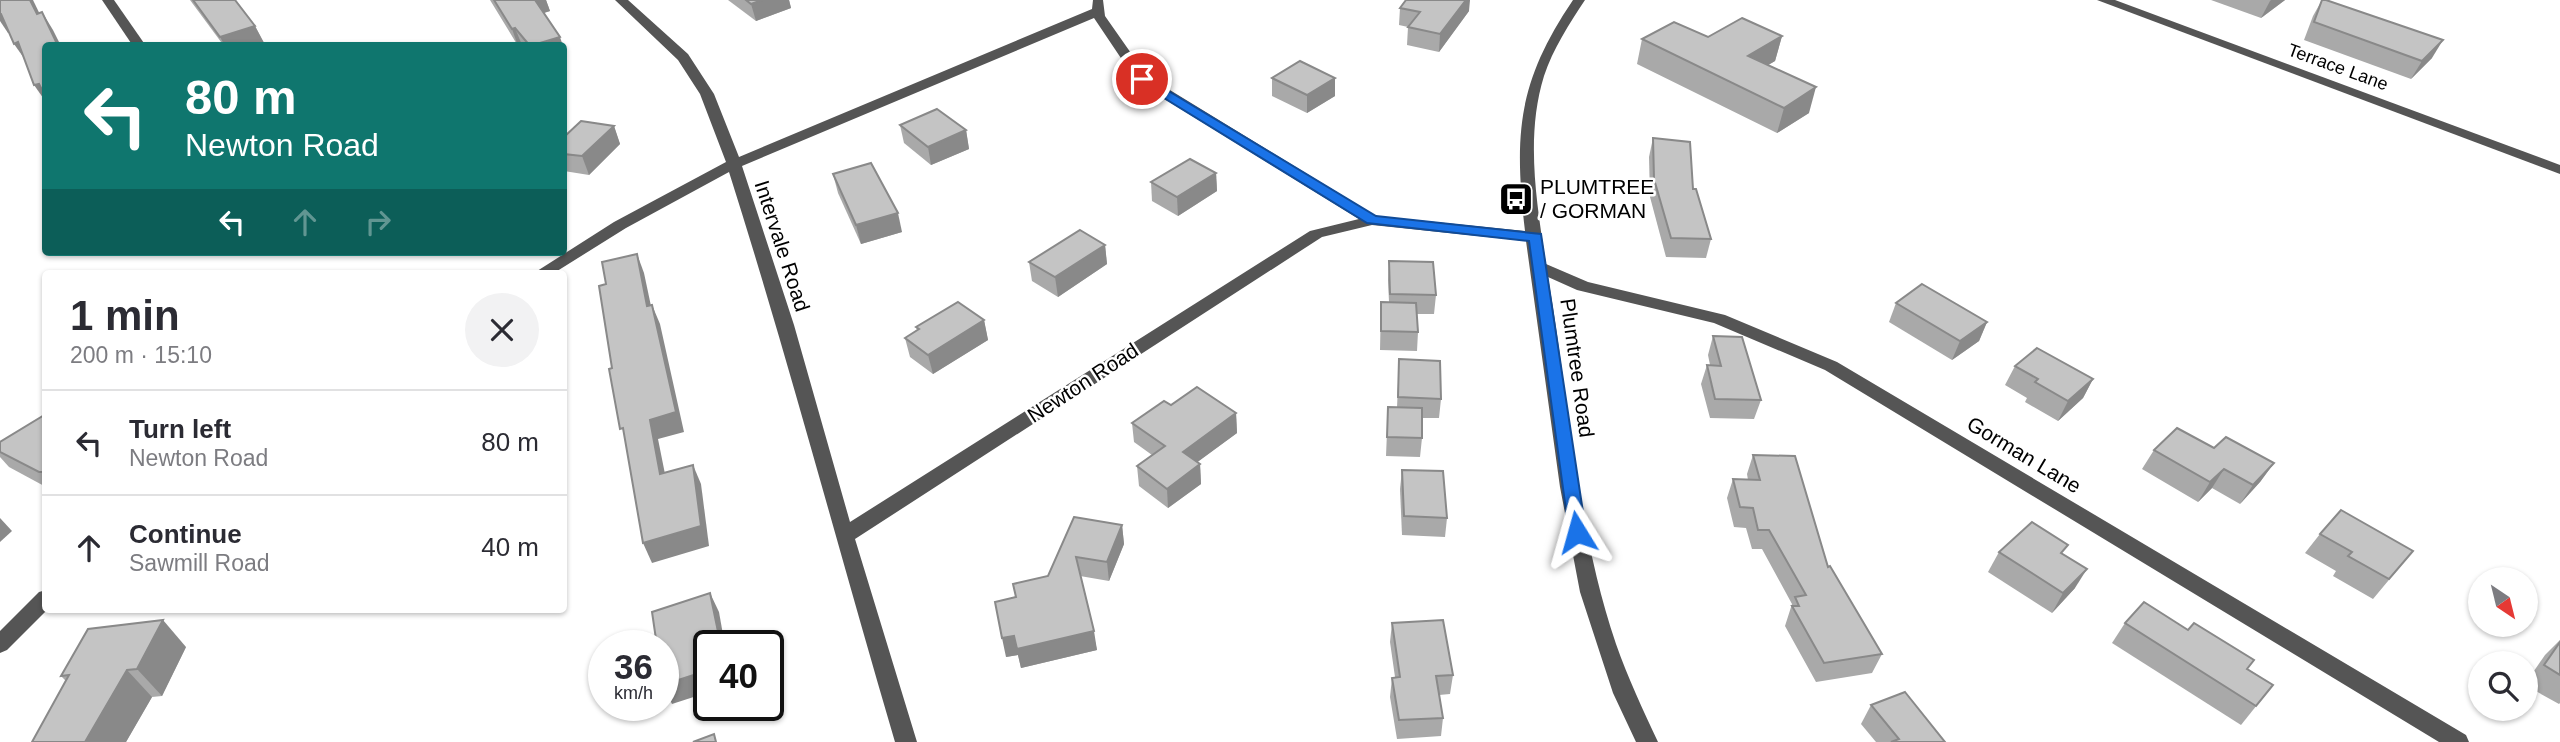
<!DOCTYPE html>
<html lang="en">
<head>
<meta charset="utf-8">
<style>
  :root { --surface:#fff; --page:#f2f2f3; --text:#2b2b33; --muted:#7c7c81; --line:#e1e1e2 }
  body { margin:0; font-family:Helvetica,sans-serif; background:var(--page); color:var(--text); height:100vh; display:flex; flex-direction:column; font-size:26px; white-space:nowrap }
  * { box-sizing:border-box; margin:0 }
  p { font-size:23px; color:var(--muted) }
  .icon { flex:none; width:38px; height:38px; fill:none; stroke:currentColor; stroke-width:2; stroke-linecap:round; stroke-linejoin:round }
  .map { position:relative; flex:1; overflow:hidden }
  .details { position:absolute; left:42px; top:270px; width:525px; height:343px; display:flex; flex-direction:column; background:var(--surface); border-radius:7px; box-shadow:0 2px 5px #0004 }
  .details>* { flex:none }
  .hud { position:absolute; left:42px; top:42px; width:525px; height:214px; border-radius:7px; box-shadow:0 2px 5px #0004; background:#0f766e; color:#fff; overflow:hidden }
  .needle { width:46px; rotate:145deg }
  .fabs { position:absolute; left:2468px; top:567px; display:grid; gap:14px }
  .fabs a { display:grid; place-items:center; width:70px; height:70px; border-radius:50%; background:var(--surface); box-shadow:0 2px 5px #0004; font-size:35px }
  .speed { position:absolute; left:588px; top:630px; display:flex; gap:14px; font-size:35px; font-weight:700; text-align:center }
  .speed>* { display:grid; place-content:center; width:91px; height:91px; border-radius:50%; background:var(--surface); box-shadow:0 2px 5px #0004; line-height:1 }
  .speed small { font-size:18px; font-weight:400 }
  .speed .limit { border:4px solid #111; border-radius:10px; background:#fff; color:#111 }
  .pin { position:absolute; display:grid; place-items:center; width:60px; height:60px; color:#fff; margin:-30px; border:4px solid #fff; border-radius:50%; box-shadow:0 2px 7px #0007 }
  .me { position:absolute; width:77px; margin:-38px; rotate:352deg; stroke-linejoin:round; filter:drop-shadow(0 0 5px #0008) }
  .turn { display:flex; align-items:center; gap:24px; height:147px; padding:0 28px; font-size:32px }
  .turn .icon { width:91px; height:91px; stroke-width:2.5 }
  .turn b { display:block; font-size:49px; line-height:60px }
  .lanes { display:flex; align-items:center; height:66px; padding:0 28px; background:#0003; justify-content:center; gap:35px; direction:ltr }
  .lanes .off { opacity:.35 }
  .round { display:grid; place-items:center; flex:none; width:74px; height:74px; border-radius:37px; background:var(--page) }
  .headline { display:flex; align-items:center; justify-content:space-between; height:119px; padding:0 28px }
  h1 { font-size:42px; font-weight:800; line-height:52px }
  ul { padding:0; list-style:none }
  li { display:flex; align-items:center; gap:21px; height:105px; padding:0 28px; border-top:2px solid var(--line) }
  li div { flex:1 }
  li b { display:block; font-size:26px }
  li em { font-style:normal }
  .map>svg:first-child { display:block }
  .lines { fill:none; stroke-linecap:round; stroke-linejoin:round }
  .minor { fill:#555; fill-rule:evenodd }
  .wall { fill:#a9a9a9 }
  .shaded-wall { fill:#898989 }
  .building { fill:#c4c4c4; stroke:#898989; stroke-width:2 }
  .route { fill:#1a73e8; stroke:#114b97; stroke-width:2 }
  .labels { text-anchor:middle; stroke-width:5; stroke-linejoin:round; paint-order:stroke }
  .far-street-label { font-size:18px; fill:#000; stroke:#fff }
  .poi-label { font-size:21px; fill:#000; stroke:#fff; text-anchor:start }
  .street-label { font-size:21px; fill:#000; stroke:#fff }
</style>
</head>
<body>
<div class="map">
<svg width="2560" height="742" viewBox="0 0 2560 742">
  <rect width="100%" height="100%" fill="#fff"/>
  <g class="lines">
    <g class="minor">
      <path d="M102 0H114L146 46H133Z"/>
      <path d="M615 0H628L688 54 714 94 739 157 1092 9 1093 0H1103L1105 16 1147 76 1376 216 1525 231C1514 134 1517 83 1573 0H1585C1569 24 1553 49 1544 76 1525 137 1537 205 1546 264L1588 282 1725 315 1837 362 2466 735 2469 742H2439L1825 370 1714 323 1577 290 1548 277C1569 399 1576 526 1616 644 1628 678 1643 710 1658 742H1636L1613 693 1580 592 1560 487 1526 241 1372 225 1322 237 855 539 917 742H895C839 552 789 361 729 172L626 228 554 273H534L614 222 726 162 700 94 678 60ZM1094 18 1137 82 1359 219 1310 231 850 522 794 325 742 166Z"/>
      <path d="M2097 0H2115L2560 165V174Z"/>
      <path d="M46 590V609H48L7 650 0 653V631L39 592Z"/>
    </g>
  </g>
  <g class="wall">
    <path d="M190 0H235L255 26 264 43 255 46H224Z"/>
    <path d="M490 0H546L550 11 544 13 563 46H518Z"/>
    <path d="M728 0H789L791 8 756 21Z"/>
    <path d="M2211 0H2285L2261 18Z"/>
    <path d="M2322 0 2432 58 2411 79 2304 40 2313 16Z"/>
    <path d="M1400 8 1469 11 1439 52 1407 45 1408 27 1399 25Z"/>
    <path d="M1782 36 1775 61 1768 65 1809 113 1777 133 1637 64 1642 39Z"/>
    <path d="M1272 78H1335V96L1307 113 1272 96Z"/>
    <path d="M900 125 966 130 969 149 931 165 904 143Z"/>
    <path d="M614 126 620 144 589 175 564 171V137Z"/>
    <path d="M1653 138 1711 239 1706 258 1666 257 1650 197 1649 157Z"/>
    <path d="M1216 173 1217 191 1178 216 1152 201 1151 182Z"/>
    <path d="M833 174 902 232 861 244 838 193Z"/>
    <path d="M1105 245 1107 264 1058 297 1032 281 1029 262Z"/>
    <path d="M1389 261 1436 295 1434 314H1417L1418 332 1417 351 1380 350 1381 302H1389L1388 280Z"/>
    <path d="M1896 303 1987 322 1979 341 1952 360 1889 322Z"/>
    <path d="M984 320 988 340 933 374 910 357 905 338 917 330 916 327Z"/>
    <path d="M1713 336 1761 400 1754 419 1710 418 1701 384 1707 365H1710L1708 355Z"/>
    <path d="M1399 359 1441 399 1439 418H1422V438L1420 457 1386 456 1388 407 1397 408Z"/>
    <path d="M2015 366 2093 379 2083 398 2058 421 2025 402 2027 398 2005 385Z"/>
    <path d="M1236 413 1237 433 1197 462 1200 464 1201 484 1168 508 1139 486 1137 466 1152 455 1134 442 1132 423Z"/>
    <path d="M46 414V487L9 467 0 457V442Z"/>
    <path d="M2214 448 2274 463 2260 482 2240 504 2212 488 2198 502 2142 469 2154 450Z"/>
    <path d="M1753 455 1828 567 1882 654 1872 673 1816 682 1785 626 1792 604 1762 549H1752L1746 528 1734 527 1727 498 1733 479 1748 480 1747 474Z"/>
    <path d="M1402 470 1447 518 1445 537 1402 535 1400 489Z"/>
    <path d="M1122 525 1124 544 1109 581 1080 576 1097 650 1021 668 1018 655 1006 657 1048 576Z"/>
    <path d="M2320 534 2413 551 2373 599 2333 576 2336 571 2305 553Z"/>
    <path d="M1999 552 2063 554 2075 588 2052 613 1988 572Z"/>
    <path d="M1392 623 1453 675 1450 694 1439 695 1443 718 1441 736 1397 739 1390 697 1392 678 1395 677 1390 642Z"/>
    <path d="M2125 623 2188 630 2273 685 2241 725 2112 643Z"/>
    <path d="M2560 640V703L2559 704 2525 685V684L2545 655Z"/>
    <path d="M186 647 162 696 152 697 126 742H32L66 681 61 676Z"/>
    <path d="M1871 705 1945 742H1876L1861 724Z"/>
  </g>
  <g class="shaded-wall">
    <path d="M30 0H33L48 31 37 14Z"/>
    <path d="M534 0H546L550 11 540 14Z"/>
    <path d="M762 0H789L791 8 756 21 751 4Z"/>
    <path d="M1466 0H1470L1469 11 1439 52 1440 34Z"/>
    <path d="M2271 0H2285L2261 18 2270 1Z"/>
    <path d="M42 12 53 30 61 46H58Z"/>
    <path d="M0 14H1L13 32 8 33 0 21Z"/>
    <path d="M255 26 264 43 255 46H225L220 37Z"/>
    <path d="M515 28 522 45 518 46 512 29Z"/>
    <path d="M1782 36 1775 61 1741 81 1748 56Z"/>
    <path d="M560 37 563 46H534Z"/>
    <path d="M2443 40 2432 58 2411 79 2422 61Z"/>
    <path d="M18 42 26 61 14 44Z"/>
    <path d="M1335 78V96L1307 113V95Z"/>
    <path d="M39 84 46 94V102L34 85Z"/>
    <path d="M1816 87 1809 113 1777 133 1784 108Z"/>
    <path d="M614 126 620 144 589 175 582 156Z"/>
    <path d="M966 130 969 149 931 165 928 147Z"/>
    <path d="M1216 173 1217 191 1178 216 1177 197Z"/>
    <path d="M898 213 902 232 861 244 856 225Z"/>
    <path d="M1105 245 1107 264 1058 297 1055 277Z"/>
    <path d="M637 254 644 273 655 325 647 306Z"/>
    <path d="M652 305 660 324 684 432 658 439 669 494 660 474 650 420Z"/>
    <path d="M984 320 988 340 933 374 928 355Z"/>
    <path d="M1987 322 1979 341 1952 360 1960 341Z"/>
    <path d="M2093 379 2083 398 2058 421 2068 401Z"/>
    <path d="M1236 413 1237 433 1184 472 1183 452Z"/>
    <path d="M2274 463 2260 482 2240 504 2253 485Z"/>
    <path d="M1200 464 1201 484 1168 508 1167 489Z"/>
    <path d="M693 465 701 484 709 546 652 563 643 543Z"/>
    <path d="M2224 469 2212 488 2198 502 2210 482Z"/>
    <path d="M0 518 12 531 0 542Z"/>
    <path d="M1122 525 1124 544 1109 581 1107 562Z"/>
    <path d="M2087 569 2075 588 2052 613 2063 593Z"/>
    <path d="M710 593 719 612 725 646H721Z"/>
    <path d="M163 620 186 647 162 696 137 669Z"/>
    <path d="M1094 631 1097 650 1021 668 1018 655 1006 657 1002 638 1014 636Z"/>
    <path d="M127 670 152 697 126 742H85Z"/>
    <path d="M709 670V692L672 704 663 685Z"/>
  </g>
  <g class="building">
    <path d="M0 0H30L37 14 42 12 58 46H46V98L39 84 34 85 18 42 14 44 1 14H0Z"/>
    <path d="M193 0H235L255 26 220 37Z"/>
    <path d="M494 0H535L560 37 530 46 515 28 512 29Z"/>
    <path d="M746 0H762L751 4Z"/>
    <path d="M1406 0H1466L1440 34 1408 27 1420 12 1400 8Z"/>
    <path d="M2322 0H2326L2443 40 2422 61 2314 22Z"/>
    <path d="M1742 18 1782 36 1748 56 1816 87 1784 108 1642 39 1674 22 1708 37Z"/>
    <path d="M1300 61 1335 78 1307 95 1272 78Z"/>
    <path d="M937 109 966 130 928 147 900 125Z"/>
    <path d="M581 121 614 126 582 156 564 154V137Z"/>
    <path d="M1653 138 1690 142 1693 189H1696L1711 239 1671 238 1654 179Z"/>
    <path d="M1190 159 1216 173 1177 197 1151 182Z"/>
    <path d="M871 163 898 213 856 225 833 174Z"/>
    <path d="M1080 230 1105 245 1055 277 1029 262Z"/>
    <path d="M637 254 647 306 652 305 676 412 650 420 660 474 693 465 701 526 643 543 623 428 620 429 609 369 612 368 599 286 606 284 602 262Z"/>
    <path d="M1389 261 1433 262 1436 295 1390 294Z"/>
    <path d="M1922 284 1987 322 1960 341 1896 303Z"/>
    <path d="M958 302 984 320 928 355 905 338 919 329 916 327Z"/>
    <path d="M1381 302 1416 303 1418 332 1381 331Z"/>
    <path d="M1713 336 1742 337 1761 400 1715 399 1707 365 1721 366Z"/>
    <path d="M2037 348 2093 379 2068 401 2035 382 2038 379 2015 366Z"/>
    <path d="M1399 359 1440 361 1441 399 1398 397Z"/>
    <path d="M1197 387 1236 413 1183 452 1200 464 1167 489 1137 466 1165 446 1132 423 1164 401 1171 405Z"/>
    <path d="M1388 407 1422 408V438L1387 437Z"/>
    <path d="M46 414V472H39L0 452V442Z"/>
    <path d="M2177 428 2214 448 2226 437 2274 463 2253 485 2224 469 2210 482 2154 450Z"/>
    <path d="M1753 455 1795 456 1828 567 1830 566 1882 654 1824 663 1792 606H1799L1795 597 1806 595 1769 530H1758L1753 508 1740 507 1733 479 1760 480Z"/>
    <path d="M1402 470 1443 471 1447 518 1404 516Z"/>
    <path d="M2341 510 2413 551 2389 579 2348 556 2352 552 2320 534Z"/>
    <path d="M1074 517 1122 525 1107 562 1076 557 1094 631 1017 649 1014 636 1002 638 995 602 1016 597 1013 584 1048 576Z"/>
    <path d="M2032 522 2068 545 2061 553 2087 569 2063 593 1999 552Z"/>
    <path d="M710 593 721 646H709V670L663 685V646H657L652 612Z"/>
    <path d="M2144 602 2188 630 2194 623 2254 660 2247 669 2273 685 2256 706 2125 623Z"/>
    <path d="M163 620 137 669 127 670 85 742H32L69 675 61 676 88 629Z"/>
    <path d="M1443 620 1453 675 1436 676 1443 718 1399 720 1392 678 1400 677 1392 623Z"/>
    <path d="M2560 642V675L2544 665Z"/>
    <path d="M1905 692 1945 742H1891L1899 739 1871 705Z"/>
    <path d="M714 734 716 742H693Z"/>
  </g>
  <path class="route" d="M1142 75 1376 216 1541 234 1586 532 1584 537H1571L1569 532 1529 241 1367 223 1138 82V76Z"/>
  <defs>
    <g id="bus-square" transform="scale(1.75)"><rect x="-9" y="-9" width="18" height="18" rx="4" fill="#000" stroke="#fff"/><path d="M-5-6H5V4H4V6H2V4H-2V6H-4V4H-5ZM-3.5-4V0h7V-4ZM-3.5 1.2v1.5H-2V1.2ZM2 1.2v1.5H3.5V1.2Z" fill="#fff"/></g>
  </defs>
  <g fill-rule="evenodd">
    <use href="#bus-square" x="1516" y="199"/>
  </g>
  <g class="labels">
    <g class="far-street-label">
      <text transform="translate(2338 67) rotate(20)" y="6">Terrace Lane</text>
    </g>
    <g class="poi-label">
      <text x="1540" y="194">PLUMTREE<tspan x="1540" dy="24">/ GORMAN</tspan></text>
    </g>
    <g class="street-label">
      <text transform="translate(782 246) rotate(72)" y="7">Intervale Road</text>
      <text transform="translate(1577 368) rotate(82)" y="7">Plumtree Road</text>
      <text transform="translate(1083 383) rotate(-33)" y="7">Newton Road</text>
      <text transform="translate(2024 455) rotate(31)" y="7">Gorman Lane</text>
    </g>
  </g>
</svg>
<div class="fabs">
<a><svg class="needle" viewBox="-14 -14 28 28"><path d="M0-13l5 13h-10z" fill="#e53935"/><path d="M0 13l5-13h-10z" fill="#7c7c81"/></svg></a>
<a><svg class="icon" aria-label="search" viewBox="0 0 24 24"><circle cx="10" cy="10" r="6"/><path d="M15 15l6 6"/></svg></a>
</div>
<div class="speed"><div>36<small>km/h</small></div><div class="limit">40</div></div>
<div class="pin" style="left:1142px;top:79px;background:#d93025"><svg class="icon" aria-label="arrive" viewBox="0 0 24 24"><path d="M6 21V4h12l-3 4 3 4H6"/></svg></div>
<svg class="me" style="left:1577px;top:532px" viewBox="-20 -20 40 40"><path d="M0-17L14 15 0 8-14 15z" fill="#1a73e8" stroke="#fff" stroke-width="4"/></svg>
<div class="hud">
<div class="turn"><svg class="icon" aria-label="left" viewBox="0 0 24 24"><path d="M17 20v-9H6M10 6l-5 5 5 5"/></svg><div><b>80 m</b>Newton Road</div></div>
<div class="lanes"><svg class="icon" aria-label="left" viewBox="0 0 24 24"><path d="M17 20v-9H6M10 6l-5 5 5 5"/></svg><svg class="icon off" aria-label="ahead" viewBox="0 0 24 24"><path d="M12 20V5M6 11l6-6 6 6"/></svg><svg class="icon off" aria-label="right" viewBox="0 0 24 24"><path d="M7 20v-9h11M14 6l5 5-5 5"/></svg></div>
</div>
<section class="details">
<div class="headline"><div><h1>1 min</h1><p>200 m · 15:10</p></div><a class="round"><svg class="icon" aria-label="close" viewBox="0 0 24 24"><path d="M6 6l12 12M18 6L6 18"/></svg></a></div>
<ul>
<li><svg class="icon" aria-label="left" viewBox="0 0 24 24"><path d="M17 20v-9H6M10 6l-5 5 5 5"/></svg><div><b>Turn left</b><p>Newton Road</p></div><em>80 m</em></li>
<li><svg class="icon" aria-label="ahead" viewBox="0 0 24 24"><path d="M12 20V5M6 11l6-6 6 6"/></svg><div><b>Continue</b><p>Sawmill Road</p></div><em>40 m</em></li>
</ul>
</section>
</div>
</body>
</html>
